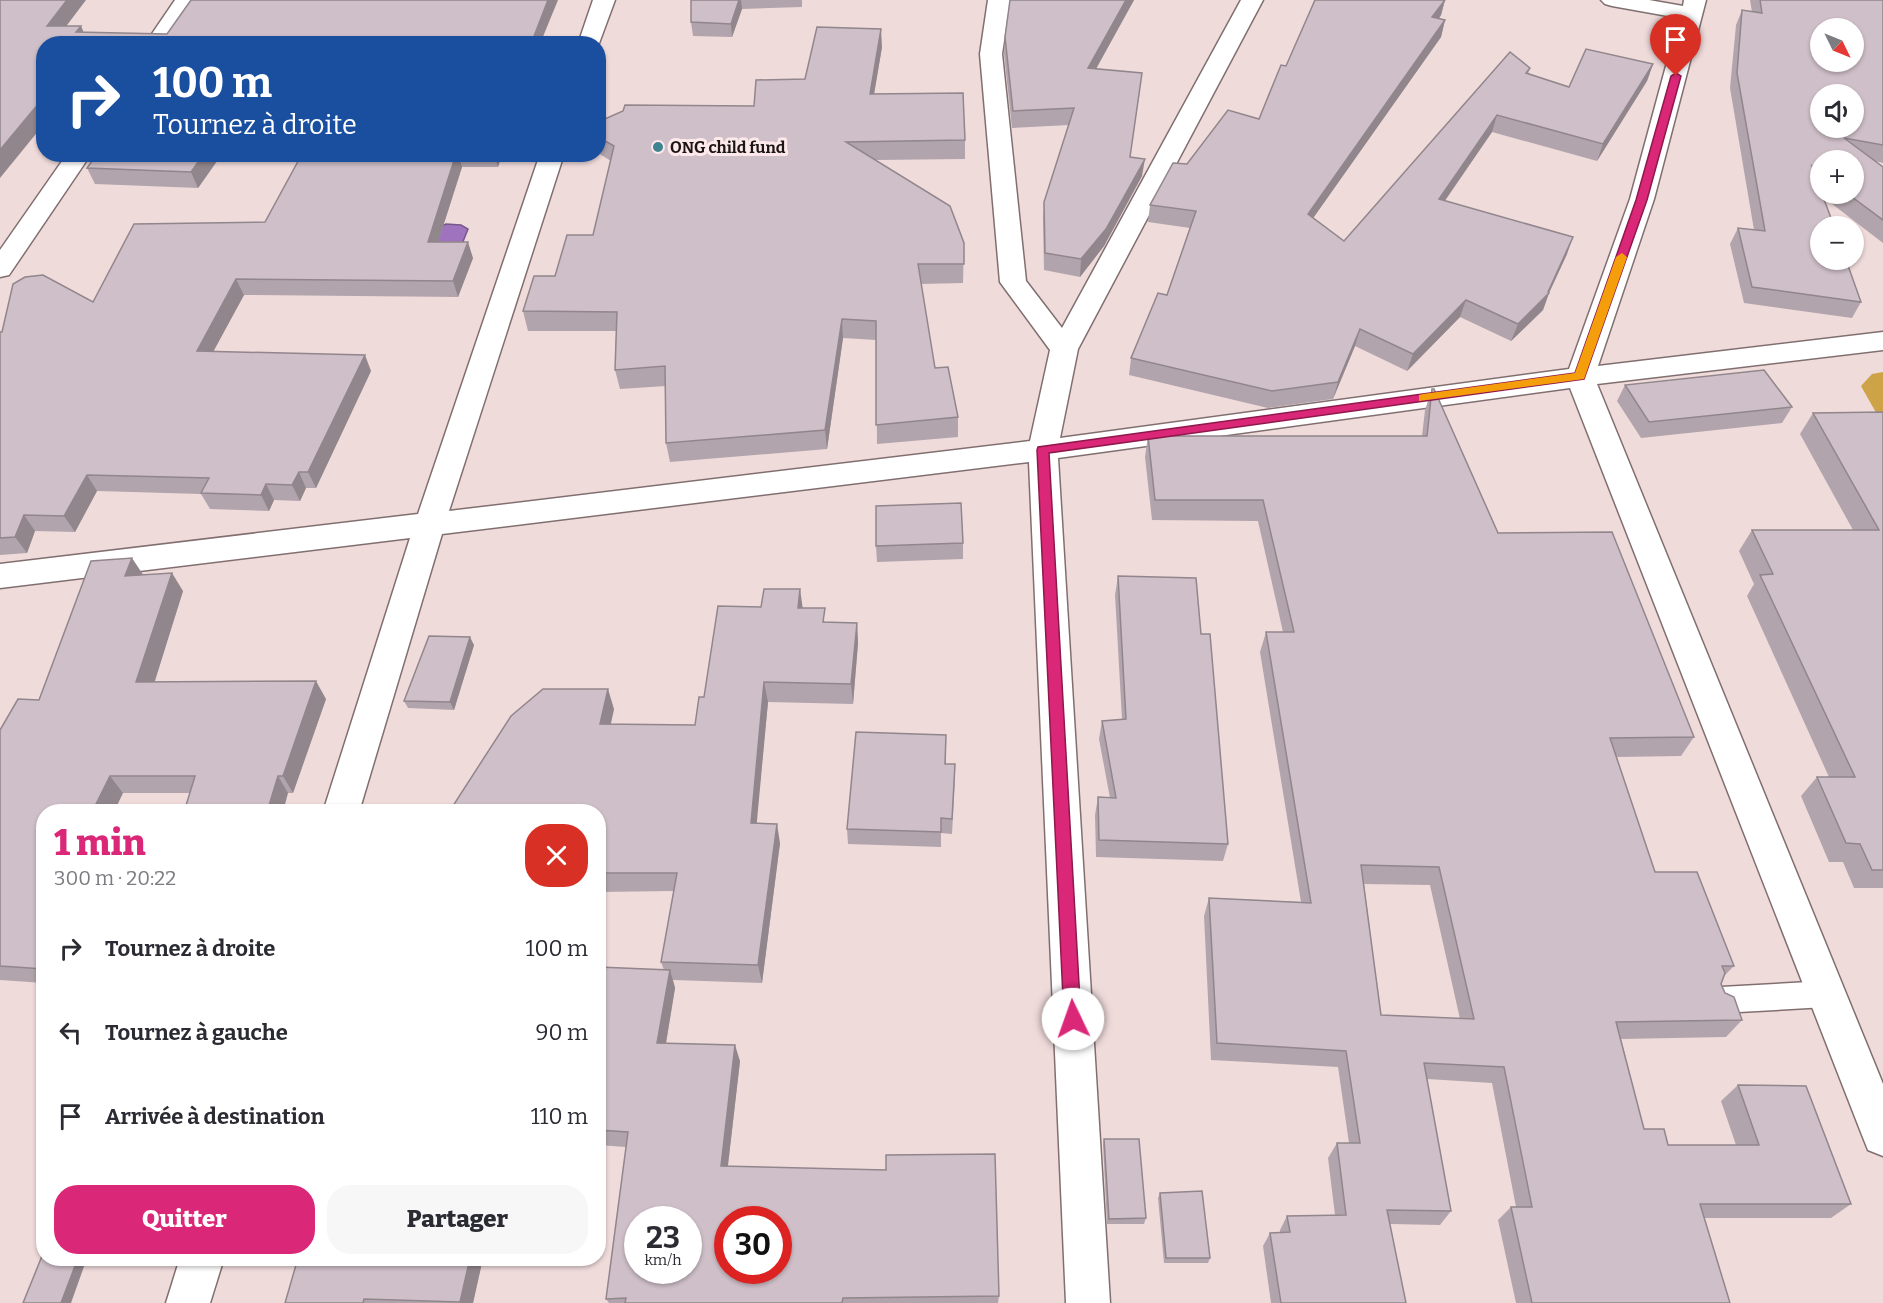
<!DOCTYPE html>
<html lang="fr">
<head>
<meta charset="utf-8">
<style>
  :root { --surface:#fff; --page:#f7f7f7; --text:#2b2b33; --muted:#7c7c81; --accent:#db2777 }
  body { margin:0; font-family:Bitter,serif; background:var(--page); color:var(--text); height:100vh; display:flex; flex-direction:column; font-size:22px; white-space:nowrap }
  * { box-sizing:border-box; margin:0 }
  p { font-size:20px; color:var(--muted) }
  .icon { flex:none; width:33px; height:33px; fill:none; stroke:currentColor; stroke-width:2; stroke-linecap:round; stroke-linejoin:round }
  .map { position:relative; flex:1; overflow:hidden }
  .side { position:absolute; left:36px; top:804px; width:570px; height:462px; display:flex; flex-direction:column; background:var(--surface); border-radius:24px; box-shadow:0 2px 4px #0004 }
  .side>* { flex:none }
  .banner { position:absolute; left:36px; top:36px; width:570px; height:126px; border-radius:24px; box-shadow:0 2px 4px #0004; background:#1a4fa0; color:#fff; overflow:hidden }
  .needle { width:39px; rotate:133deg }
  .buttons { position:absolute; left:1810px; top:18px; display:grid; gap:12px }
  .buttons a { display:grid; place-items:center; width:54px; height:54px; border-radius:50%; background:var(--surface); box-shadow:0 2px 4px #0004; font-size:30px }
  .speed { position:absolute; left:624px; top:1206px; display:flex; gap:12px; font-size:30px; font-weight:700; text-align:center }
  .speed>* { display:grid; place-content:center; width:78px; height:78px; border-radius:50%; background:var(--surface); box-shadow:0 2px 4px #0004; line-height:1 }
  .speed small { font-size:15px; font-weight:400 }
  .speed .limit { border:9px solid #d22; background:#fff; color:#111 }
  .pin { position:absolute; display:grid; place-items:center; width:51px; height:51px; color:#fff; margin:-62px -26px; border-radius:50% 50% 50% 0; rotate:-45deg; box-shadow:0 0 6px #0007 }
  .pin .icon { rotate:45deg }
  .me { position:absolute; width:66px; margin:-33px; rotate:357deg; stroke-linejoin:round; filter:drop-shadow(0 0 4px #0008) }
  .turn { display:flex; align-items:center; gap:21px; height:126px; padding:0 18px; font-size:27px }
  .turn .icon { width:78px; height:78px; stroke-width:2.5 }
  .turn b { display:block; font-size:42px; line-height:51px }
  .round { display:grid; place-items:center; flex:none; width:63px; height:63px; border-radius:24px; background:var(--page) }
  .summary { display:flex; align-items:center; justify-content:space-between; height:102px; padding:0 18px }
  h1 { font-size:36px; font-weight:800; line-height:45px; color:var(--accent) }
  .button { display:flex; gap:12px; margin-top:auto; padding:12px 18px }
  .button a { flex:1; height:69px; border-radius:24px; background:var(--accent); color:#fff; font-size:24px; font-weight:800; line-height:69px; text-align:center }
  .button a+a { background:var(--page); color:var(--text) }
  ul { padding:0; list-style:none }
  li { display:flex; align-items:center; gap:18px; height:84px; padding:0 18px }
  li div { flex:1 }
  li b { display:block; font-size:22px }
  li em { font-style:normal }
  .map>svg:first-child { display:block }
  .forest { fill:#cea347 }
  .water { fill:#a073be; stroke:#78578b; stroke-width:1.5 }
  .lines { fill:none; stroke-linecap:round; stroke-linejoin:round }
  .lane-casing { stroke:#816f70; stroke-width:3 }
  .street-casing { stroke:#816f70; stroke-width:3 }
  .lane { fill:#fff; fill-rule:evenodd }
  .street { fill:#fff; fill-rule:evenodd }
  .wall { fill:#b2a4ac; fill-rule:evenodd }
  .shaded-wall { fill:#91868c }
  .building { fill:#cfbfc8; stroke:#91868c; stroke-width:1.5; fill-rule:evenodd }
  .route { fill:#db2777; stroke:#8e194d; stroke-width:1.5 }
  .slow { fill:#f59e0b }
  .poi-dot { fill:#3f8491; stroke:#fde9e9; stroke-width:2 }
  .labels { text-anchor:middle; stroke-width:6; stroke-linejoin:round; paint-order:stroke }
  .far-poi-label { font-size:16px; font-weight:bold; fill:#1c1515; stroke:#fde9e9; text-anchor:start }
</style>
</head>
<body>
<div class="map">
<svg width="1883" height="1303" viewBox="0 0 1883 1303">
  <rect width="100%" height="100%" fill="#f0dbdb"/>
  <path class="forest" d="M1883 372V425L1861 386 1872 374Z"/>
  <path class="water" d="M446 224 461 225 468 229 462 244 449 253 430 240 437 228Z"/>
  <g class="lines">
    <g class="lane-casing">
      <path id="lane" d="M1826 981 1836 985 1840 994 1836 1003 1826 1007 1721 1013 1711 1009 1707 1000 1711 991 1721 987Z"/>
    </g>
    <g class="street-casing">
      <g id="street">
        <path d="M175 0H197L167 44H145Z"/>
        <path d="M593 0H615L598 46V44H578Z"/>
        <path d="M988 0H1010L1002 54 1026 281 1062 328 1241 0H1263L1078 349 1060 438 1569 369 1630 199 1679 18 1612 6 1605 4 1601 0H1649L1683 6 1684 0H1706L1654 199 1598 366 1883 332V350L1597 384 1883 1084V1156L1868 1150 1862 1135 1570 388 1058 458 1110 1303H1066L1029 462 442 534 359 812H323L410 538 0 588V564L418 514 540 154H564L449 511 1030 441 1050 350 1000 282 980 54Z"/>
        <path d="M67 154H91L9 275 0 277V250Z"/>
        <path d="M180 1258H224L210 1303H166Z"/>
      </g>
    </g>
    <use href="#lane" class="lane"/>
    <use href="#street" class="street"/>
  </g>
  <g class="wall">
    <path d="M691 0H802V7L742 9 732 37 693 36 691 22Z"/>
    <path d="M1134 0 1096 69 1140 90 1130 157 1142 176 1104 246 1080 277 1044 270 1043 219 1044 202 1069 125 1012 128 1004 54 1005 37Z"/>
    <path d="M1445 0 1441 15 1439 19 1445 20 1441 37 1313 218 1344 241 1530 68 1528 74 1569 87 1653 64 1647 81 1597 161 1492 132 1445 201 1567 254 1549 293 1543 310 1511 341 1460 317 1407 371 1355 346 1333 399 1268 408 1129 375 1131 358 1167 295 1190 228 1148 222 1150 205 1187 164 1259 119 1286 66Z"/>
    <path d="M1750 0H1883V163L1875 161 1883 167V243L1823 197 1861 302 1852 318 1744 303 1730 244 1738 228 1754 230 1730 88 1736 25 1742 10 1752 12ZM1821 160 1854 194H1821Z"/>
    <path d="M882 47 874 94 965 140V159L876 160 964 243 963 283 921 284 935 368 958 417V437L877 444 876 340 843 338 827 449 670 462 666 443V386L620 389 615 370 616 331H528L523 311 593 235 611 161 598 153V122L754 106 805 79Z"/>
    <path d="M97 154H222L198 188 95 184 87 168Z"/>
    <path d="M302 154H502L498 167H462L438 242 473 258 458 297 244 295 213 351 371 371 316 488H306L300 501 274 500 269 511 210 509 201 494 97 491 75 532 35 531 27 553 0 555V332L93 302 265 222Z"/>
    <path d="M1625 385 1792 407 1782 423 1641 438 1617 401Z"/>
    <path d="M1432 389 1498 533 1694 737 1681 756 1616 757 1655 872 1734 966 1723 977 1721 984 1725 993 1742 1020 1726 1037 1621 1039 1644 1129 1668 1145H1736L1721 1101 1738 1085 1851 1204 1831 1218H1704L1730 1303H1516L1498 1220 1511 1207H1516L1492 1083 1427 1079 1451 1211 1440 1225 1390 1224 1406 1303H1271L1263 1246 1270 1233H1280V1230L1287 1216 1335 1215 1328 1158 1337 1143H1349L1338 1067 1211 1060 1204 916 1209 898 1301 902 1260 652 1266 632H1283L1258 521 1152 520 1145 457 1148 436H1422L1425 410ZM1364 884 1430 885 1460 1019 1381 1015Z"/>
    <path d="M1883 412V888H1854L1843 862H1829L1801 796 1817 777H1829L1747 596 1754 584 1739 551 1752 530H1853L1800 434 1813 413Z"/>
    <path d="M963 543V559L877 562 876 546Z"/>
    <path d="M143 575 183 591 154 682 326 699 293 793H123L44 812V983L0 980V730L39 700Z"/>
    <path d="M1118 576 1201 634 1228 844 1223 861 1096 857 1095 815 1098 797 1110 798 1099 739 1102 721 1122 719 1115 595Z"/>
    <path d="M802 608 826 622 857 623 858 643 853 704 768 702 756 823 780 843 762 983 673 980 675 988 666 1044 740 1061 728 1166 999 1296 998 1303H609L606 1299 626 1147 598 1145V967L664 970 661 962 674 891 598 892V812H449L614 709 611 724 695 725 704 697Z"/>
    <path d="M474 645 454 710 408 708 404 701Z"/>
    <path d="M946 750V764L955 779 952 834 941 833V847L848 844 847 829Z"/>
    <path d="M1104 1139 1146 1218 1144 1224H1107L1103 1145Z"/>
    <path d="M1160 1193 1210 1258 1208 1263H1164L1158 1198Z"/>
    <path d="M298 1258H483L473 1303H285Z"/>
  </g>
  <g class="shaded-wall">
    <path d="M67 0H86L55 41 47 26Z"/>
    <path d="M548 0H558L540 44H531Z"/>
    <path d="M739 0H741L742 9 732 37 731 24Z"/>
    <path d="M1126 0H1134L1087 85 1088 68Z"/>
    <path d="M1445 0 1441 15 1428 33 1432 17Z"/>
    <path d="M1445 20 1441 37 1304 231 1308 214Z"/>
    <path d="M81 26 88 42 76 32Z"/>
    <path d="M881 29 882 47 871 112 870 94Z"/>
    <path d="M1653 64 1647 81 1597 161 1603 144Z"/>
    <path d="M44 97V124L0 178V150Z"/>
    <path d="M1497 115 1492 132 1434 216 1439 199Z"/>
    <path d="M204 154H222L198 188 191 172Z"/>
    <path d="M456 154H458L462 167 433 258 428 242Z"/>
    <path d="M494 154H502L498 167Z"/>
    <path d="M1145 159 1142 176 1104 246 1080 277 1081 259Z"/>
    <path d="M1573 237 1567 254 1548 295 1549 293 1543 310 1511 341 1518 324Z"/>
    <path d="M468 242 473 258 458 297 453 281Z"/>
    <path d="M236 279 244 295 205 367 197 351Z"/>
    <path d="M1466 300 1460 317 1407 371 1413 354Z"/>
    <path d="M842 319 843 338 827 449 825 430Z"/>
    <path d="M1360 329 1355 346 1333 399 1338 382Z"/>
    <path d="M365 355 371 371 316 488 308 472Z"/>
    <path d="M299 472 306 488 300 501 292 485Z"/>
    <path d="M87 475 97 491 75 532 64 516Z"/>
    <path d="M266 484 274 500 269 511 261 495Z"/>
    <path d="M24 515 35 531 27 553 15 537Z"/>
    <path d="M132 558 144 576H125Z"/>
    <path d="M172 573 183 591 149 700 136 682Z"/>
    <path d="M800 589 803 610 798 608Z"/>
    <path d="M857 623 858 643 853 704 851 684Z"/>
    <path d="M470 637 474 645 454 710 450 702Z"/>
    <path d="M316 681 326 699 293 793 283 776Z"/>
    <path d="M764 682 768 702 755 842 751 823Z"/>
    <path d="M608 689 614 709 606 743 600 724Z"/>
    <path d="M110 776 123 793 114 812H92Z"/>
    <path d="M278 776 288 793 283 812H267Z"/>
    <path d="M777 824 780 843 762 983 758 965Z"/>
    <path d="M670 970 675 988 663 1060 657 1043Z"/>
    <path d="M735 1045 740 1061 726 1181 721 1166Z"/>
    <path d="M78 1258H87L71 1303H61Z"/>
    <path d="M470 1258H483L473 1303H461L460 1302Z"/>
  </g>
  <g class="building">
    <path d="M0 0H67L47 26H81L76 32 167 34 191 0H548L531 44H44V97L0 150Z"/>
    <path d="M691 0H739L731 24 691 22Z"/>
    <path d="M1010 0H1126L1088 68 1142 73 1130 157 1145 159 1106 229 1081 259 1045 253 1044 202 1074 108 1013 111 1005 37Z"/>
    <path d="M1315 0H1445L1432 17 1445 20 1308 214 1344 241 1510 52 1530 68 1526 73 1569 87 1586 49 1653 64 1603 144 1497 115 1439 199 1573 237 1548 292 1549 293 1518 324 1466 300 1413 354 1360 329 1338 382 1272 391 1131 358 1158 293 1167 295 1196 211 1150 205 1173 163 1187 164 1228 110 1259 119 1281 65 1286 66Z"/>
    <path d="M1760 0H1883V145L1844 138 1883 167V220L1848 194H1854V160H1821V173L1812 166 1821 191V194H1822L1834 226H1821V260H1846L1861 302 1752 287 1738 228 1765 231 1737 73 1742 10 1762 13ZM1821 28H1854V62H1821ZM1821 94H1854V128H1821Z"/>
    <path d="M817 27 881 29 870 94 963 93 965 140 846 142 950 206 964 243V264H918L935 368 948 367 958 417 876 425V321L842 319 825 430 666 443 665 366 615 370 617 312 523 311 534 276H555L567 235H593L614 146 598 137V122L623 111 625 105 754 106 756 80 805 79Z"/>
    <path d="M97 154H204L191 172 87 168Z"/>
    <path d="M302 154H456L428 242H468L453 281 236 279 197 351 365 355 308 472H299L292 485 266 484 261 495 201 493 209 478 87 475 64 516 24 515 15 537 0 538V332H2L13 284 25 277 43 275 93 302 134 224 265 222Z"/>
    <path d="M1764 370 1792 407 1649 422 1625 385Z"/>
    <path d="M1432 389H1434L1498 533 1612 532 1694 737 1610 738 1655 872H1697L1734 966H1722L1725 973 1721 984 1725 993 1734 997 1742 1020 1616 1022 1644 1129H1664L1668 1145H1759L1738 1085 1806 1086 1851 1204H1700L1730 1303H1532L1511 1207H1532L1504 1067 1424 1063 1451 1211 1387 1210 1406 1303H1281L1270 1233 1290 1232 1287 1216 1346 1215 1337 1143H1360L1346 1051 1217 1043 1209 898 1311 903 1266 632H1294L1263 500H1155L1148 436H1427ZM1361 865 1439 867 1474 1019 1381 1015Z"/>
    <path d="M1883 412V870H1872L1860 844 1846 843 1817 777H1855L1760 575 1773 574 1752 530H1879L1813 413Z"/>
    <path d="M961 503 963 543 876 546V506Z"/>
    <path d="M132 558 125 576 172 573 136 682 316 681 283 776H278L267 812H184L195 776H110L92 812H44V969L0 966V730L18 699 39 700 91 561Z"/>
    <path d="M1118 576 1196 578 1201 634H1210L1228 844 1099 840 1098 797 1116 798 1102 721 1126 719Z"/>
    <path d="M764 589H800L798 608H825L823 622 857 623 851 684 764 682 751 823 777 824 758 965 661 962 677 873H598V812H449L511 716 543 689H608L600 724 695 725 699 697H704L718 606 761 607Z"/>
    <path d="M429 636 470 637 450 702 404 701Z"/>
    <path d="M856 732 946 735 945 764H955L952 819 941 818V832L847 829Z"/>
    <path d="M598 967 670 970 657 1043 735 1045 721 1166 886 1170V1155L995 1154 999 1296 843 1298 842 1303H625L626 1298 606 1299 628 1132 598 1130ZM638 1220H688V1270H638ZM728 1220H778V1270H728Z"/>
    <path d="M1104 1139H1139L1146 1218 1109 1219Z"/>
    <path d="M1202 1191 1210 1258H1166L1160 1193Z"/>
    <path d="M44 1251V1258H78L61 1303H23Z"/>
    <path d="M298 1258H470L460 1302 364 1299 363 1303H285Z"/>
  </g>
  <path class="route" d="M1676 73 1681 76 1647 200 1584 379 1049 453 1081 1019 1078 1024 1073 1026 1067 1024 1064 1019 1037 450 1038 447 1575 373 1636 200 1671 76Z"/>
  <path class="slow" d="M1622 253 1627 257 1584 379 1419 401V395L1423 394 1575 373 1616 257Z"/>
  <circle class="poi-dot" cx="658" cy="147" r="6"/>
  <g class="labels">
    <g class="far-poi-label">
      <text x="670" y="153">ONG child fund</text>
    </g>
  </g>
</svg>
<div class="buttons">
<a><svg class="needle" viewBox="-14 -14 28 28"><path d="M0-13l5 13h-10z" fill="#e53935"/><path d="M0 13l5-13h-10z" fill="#7c7c81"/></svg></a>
<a><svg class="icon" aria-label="sound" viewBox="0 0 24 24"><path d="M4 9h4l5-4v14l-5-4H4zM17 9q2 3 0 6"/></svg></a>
<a>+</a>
<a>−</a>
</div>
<div class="speed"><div>23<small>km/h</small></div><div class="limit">30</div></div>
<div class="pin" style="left:1676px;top:76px;background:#d93025"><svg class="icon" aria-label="arrive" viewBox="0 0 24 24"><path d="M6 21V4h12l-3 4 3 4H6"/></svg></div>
<svg class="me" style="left:1073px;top:1019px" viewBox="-20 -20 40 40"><circle r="19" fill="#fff"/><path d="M0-13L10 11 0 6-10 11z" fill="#db2777"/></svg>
<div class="banner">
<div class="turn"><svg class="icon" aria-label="right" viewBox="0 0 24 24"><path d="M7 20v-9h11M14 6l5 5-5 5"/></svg><div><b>100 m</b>Tournez à droite</div></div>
</div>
<section class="side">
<div class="summary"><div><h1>1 min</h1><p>300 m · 20:22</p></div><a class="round" style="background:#d93025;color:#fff"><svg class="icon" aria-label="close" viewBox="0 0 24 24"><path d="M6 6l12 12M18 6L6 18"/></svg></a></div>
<ul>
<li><svg class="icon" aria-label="right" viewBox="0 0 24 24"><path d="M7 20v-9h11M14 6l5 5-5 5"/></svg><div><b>Tournez à droite</b></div><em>100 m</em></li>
<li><svg class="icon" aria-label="left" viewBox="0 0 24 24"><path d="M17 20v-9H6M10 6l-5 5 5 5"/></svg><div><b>Tournez à gauche</b></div><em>90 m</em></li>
<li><svg class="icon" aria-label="arrive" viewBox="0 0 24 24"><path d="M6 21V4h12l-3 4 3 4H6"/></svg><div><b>Arrivée à destination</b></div><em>110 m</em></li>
</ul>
<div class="button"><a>Quitter</a><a>Partager</a></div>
</section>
</div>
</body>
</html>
